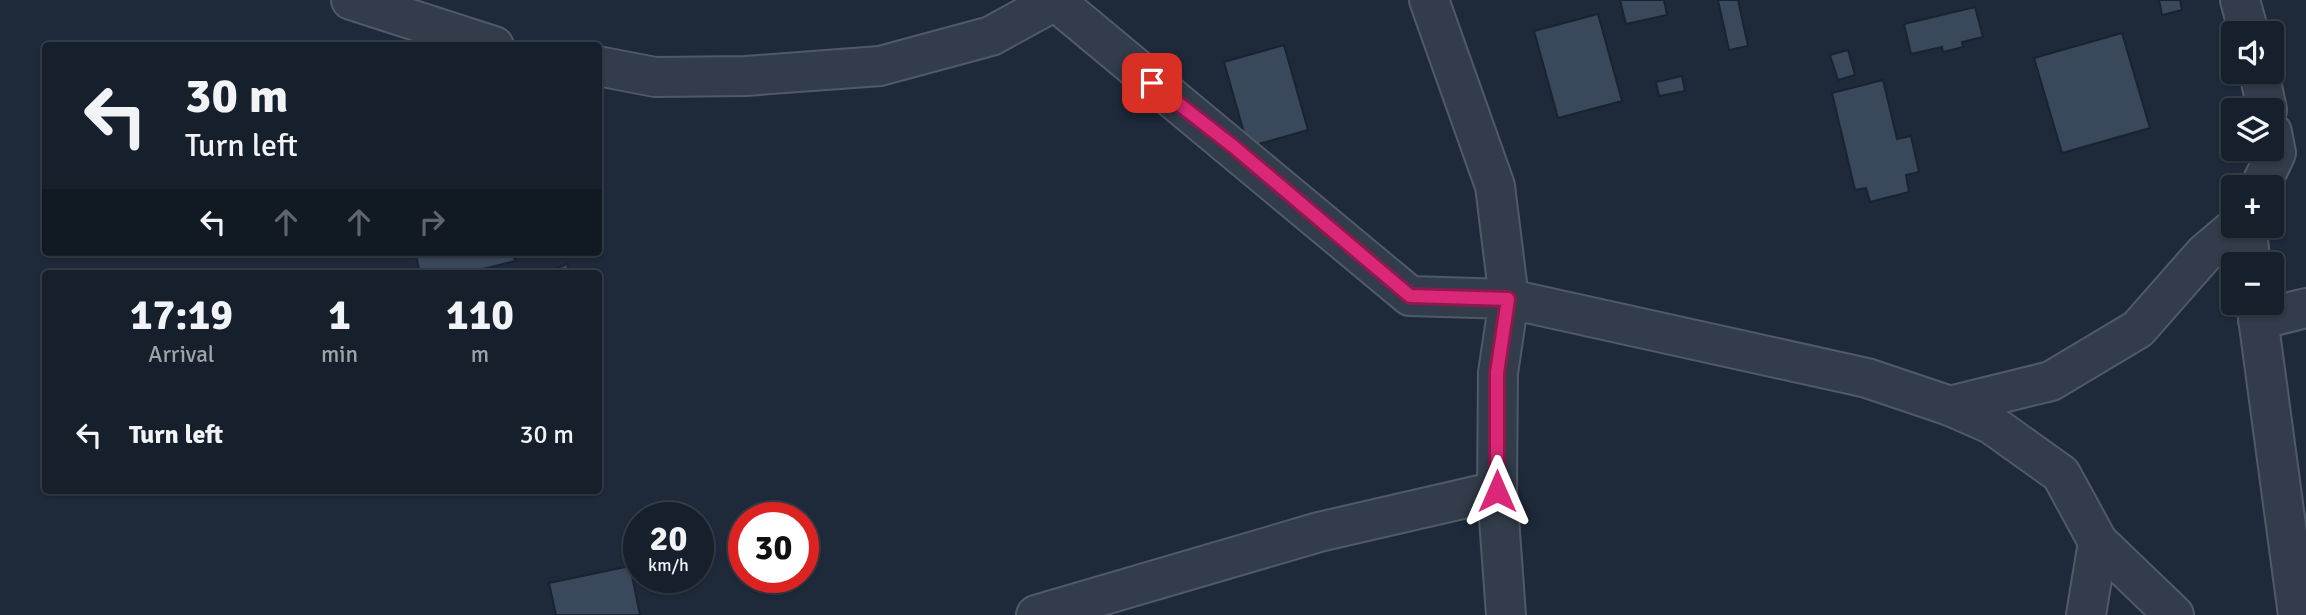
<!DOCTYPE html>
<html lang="en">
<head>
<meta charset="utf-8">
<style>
  :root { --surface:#16202c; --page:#232d38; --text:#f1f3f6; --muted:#9ea3a9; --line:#353e48 }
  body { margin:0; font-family:Signika,sans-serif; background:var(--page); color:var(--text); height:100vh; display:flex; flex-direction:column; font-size:26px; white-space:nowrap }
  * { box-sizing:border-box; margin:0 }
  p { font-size:23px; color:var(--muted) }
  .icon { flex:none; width:38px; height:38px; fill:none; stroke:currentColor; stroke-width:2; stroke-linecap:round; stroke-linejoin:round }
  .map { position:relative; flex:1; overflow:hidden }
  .side { position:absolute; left:42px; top:270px; width:560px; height:224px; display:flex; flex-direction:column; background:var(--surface); border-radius:7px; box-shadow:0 2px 5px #0004,0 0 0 2px var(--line) }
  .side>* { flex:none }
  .hud { position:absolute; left:42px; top:42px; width:560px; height:214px; border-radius:7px; box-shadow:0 2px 5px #0004,0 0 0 2px var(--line); background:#16202c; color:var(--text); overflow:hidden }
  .buttons { position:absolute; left:2221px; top:21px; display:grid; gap:14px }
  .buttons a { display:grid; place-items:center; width:63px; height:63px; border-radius:7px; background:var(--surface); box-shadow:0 2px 5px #0004,0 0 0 2px var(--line); font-size:35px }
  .speed { position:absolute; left:623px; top:502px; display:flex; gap:14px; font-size:35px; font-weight:700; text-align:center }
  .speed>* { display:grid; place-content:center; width:91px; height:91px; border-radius:50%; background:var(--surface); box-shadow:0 2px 5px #0004,0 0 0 2px var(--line); line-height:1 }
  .speed small { font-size:18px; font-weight:400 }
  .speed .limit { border:10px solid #d22; background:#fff; color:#111 }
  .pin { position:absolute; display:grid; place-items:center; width:60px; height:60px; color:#fff; margin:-30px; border-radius:14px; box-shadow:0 4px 10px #0006 }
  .me { position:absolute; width:77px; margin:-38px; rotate:0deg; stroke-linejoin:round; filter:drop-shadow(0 0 5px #0008) }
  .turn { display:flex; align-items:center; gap:24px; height:147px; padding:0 28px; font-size:32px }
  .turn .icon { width:91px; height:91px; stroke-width:2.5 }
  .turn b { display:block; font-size:49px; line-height:60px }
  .lanes { display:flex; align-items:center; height:66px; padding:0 28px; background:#0003; justify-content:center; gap:35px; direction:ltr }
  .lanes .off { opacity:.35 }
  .eta { display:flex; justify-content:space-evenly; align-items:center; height:119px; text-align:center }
  .eta b { font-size:42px; font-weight:800; line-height:49px }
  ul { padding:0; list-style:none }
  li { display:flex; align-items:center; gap:21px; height:91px; padding:0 28px }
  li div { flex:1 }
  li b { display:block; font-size:26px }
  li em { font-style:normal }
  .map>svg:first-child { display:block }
  .building { fill:#3a485b; stroke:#1a2331; stroke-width:2 }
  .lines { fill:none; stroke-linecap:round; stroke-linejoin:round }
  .minor-casing { stroke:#4f5a68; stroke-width:42 }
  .minor { stroke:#323c4a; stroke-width:38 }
  .route-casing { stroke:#8e194d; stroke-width:18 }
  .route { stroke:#db2777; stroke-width:12 }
</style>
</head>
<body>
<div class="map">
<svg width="2306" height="615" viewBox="0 0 2306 615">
  <rect width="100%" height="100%" fill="#1e2a3a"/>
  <g class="building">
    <path d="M1620 0H1664L1667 15 1626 24Z"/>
    <path d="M1718 0H1738L1748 46 1729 50Z"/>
    <path d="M2159 0H2180L2182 10 2162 15Z"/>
    <path d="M1975 7 1983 37 1962 42 1963 47 1943 52 1942 47 1911 54 1904 24Z"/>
    <path d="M1598 14 1622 101 1558 118 1534 31Z"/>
    <path d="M2122 33 2150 128 2062 153 2034 58Z"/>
    <path d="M1284 45 1308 130 1248 147 1224 62Z"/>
    <path d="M1848 50 1855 75 1838 80 1830 55Z"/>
    <path d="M1682 76 1685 91 1659 96 1656 82Z"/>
    <path d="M1883 80 1897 139 1911 136 1919 172 1906 175 1909 192 1870 202 1866 188 1855 190 1832 93Z"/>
    <path d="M415 252H513L515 261 466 273H420Z"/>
    <path d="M567 264 570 273H546Z"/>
    <path d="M630 566 640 615H556L549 583Z"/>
  </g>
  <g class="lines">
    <g class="minor-casing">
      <g id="minor">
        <path d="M351 0 494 46"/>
        <path d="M1054 0 1410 296 1509 299 1498 373 1497 491 1506 615"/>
        <path d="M1429 0 1495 186 1509 299 1867 378 1950 406 2051 381 2138 329 2204 254 2237 226"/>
        <path d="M2240 0 2249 33"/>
        <path d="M598 66 655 77 746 76 880 66 991 36 1053 2"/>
        <path d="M2259 72 2267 110"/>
        <path d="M2260 187 2276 153 2272 132"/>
        <path d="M2246 226 2251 264"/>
        <path d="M2256 303 2298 615"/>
        <path d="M2258 320 2306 308"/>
        <path d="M1950 406 1991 424 2061 474 2098 542 2086 615"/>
        <path d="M2098 542 2174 615"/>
        <path d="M1036 615 1319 532 1497 491"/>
      </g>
    </g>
    <use href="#minor" class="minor"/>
  </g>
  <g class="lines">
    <g class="route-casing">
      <path id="route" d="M1152 83 1234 147 1410 296 1508 299 1497 373V491"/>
    </g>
    <use href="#route" class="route"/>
  </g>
</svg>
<div class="buttons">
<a><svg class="icon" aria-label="sound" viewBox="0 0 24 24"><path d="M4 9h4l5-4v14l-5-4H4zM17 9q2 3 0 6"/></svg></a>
<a><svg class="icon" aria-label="layers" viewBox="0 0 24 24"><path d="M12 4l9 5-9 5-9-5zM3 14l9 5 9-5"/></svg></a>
<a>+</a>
<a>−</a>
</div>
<div class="speed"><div>20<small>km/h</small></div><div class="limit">30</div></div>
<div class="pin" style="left:1152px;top:83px;background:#d93025"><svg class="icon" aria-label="arrive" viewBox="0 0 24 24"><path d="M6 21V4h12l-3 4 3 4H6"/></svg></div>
<svg class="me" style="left:1497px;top:491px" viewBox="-20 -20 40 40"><path d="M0-17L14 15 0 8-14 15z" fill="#db2777" stroke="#fff" stroke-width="4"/></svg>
<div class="hud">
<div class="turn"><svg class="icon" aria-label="left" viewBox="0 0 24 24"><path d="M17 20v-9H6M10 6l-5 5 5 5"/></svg><div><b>30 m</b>Turn left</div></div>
<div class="lanes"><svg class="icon" aria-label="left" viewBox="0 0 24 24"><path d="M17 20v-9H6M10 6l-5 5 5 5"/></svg><svg class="icon off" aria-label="ahead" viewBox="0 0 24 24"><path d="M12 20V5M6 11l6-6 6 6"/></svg><svg class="icon off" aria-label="ahead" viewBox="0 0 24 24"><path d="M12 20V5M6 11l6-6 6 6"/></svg><svg class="icon off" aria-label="right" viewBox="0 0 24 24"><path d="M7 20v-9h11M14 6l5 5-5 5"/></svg></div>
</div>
<section class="side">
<div class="eta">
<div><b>17:19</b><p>Arrival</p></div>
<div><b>1</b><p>min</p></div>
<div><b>110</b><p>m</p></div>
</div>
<ul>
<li><svg class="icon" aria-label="left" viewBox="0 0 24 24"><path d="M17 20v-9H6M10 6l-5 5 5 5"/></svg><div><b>Turn left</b></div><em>30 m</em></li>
</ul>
</section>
</div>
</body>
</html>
